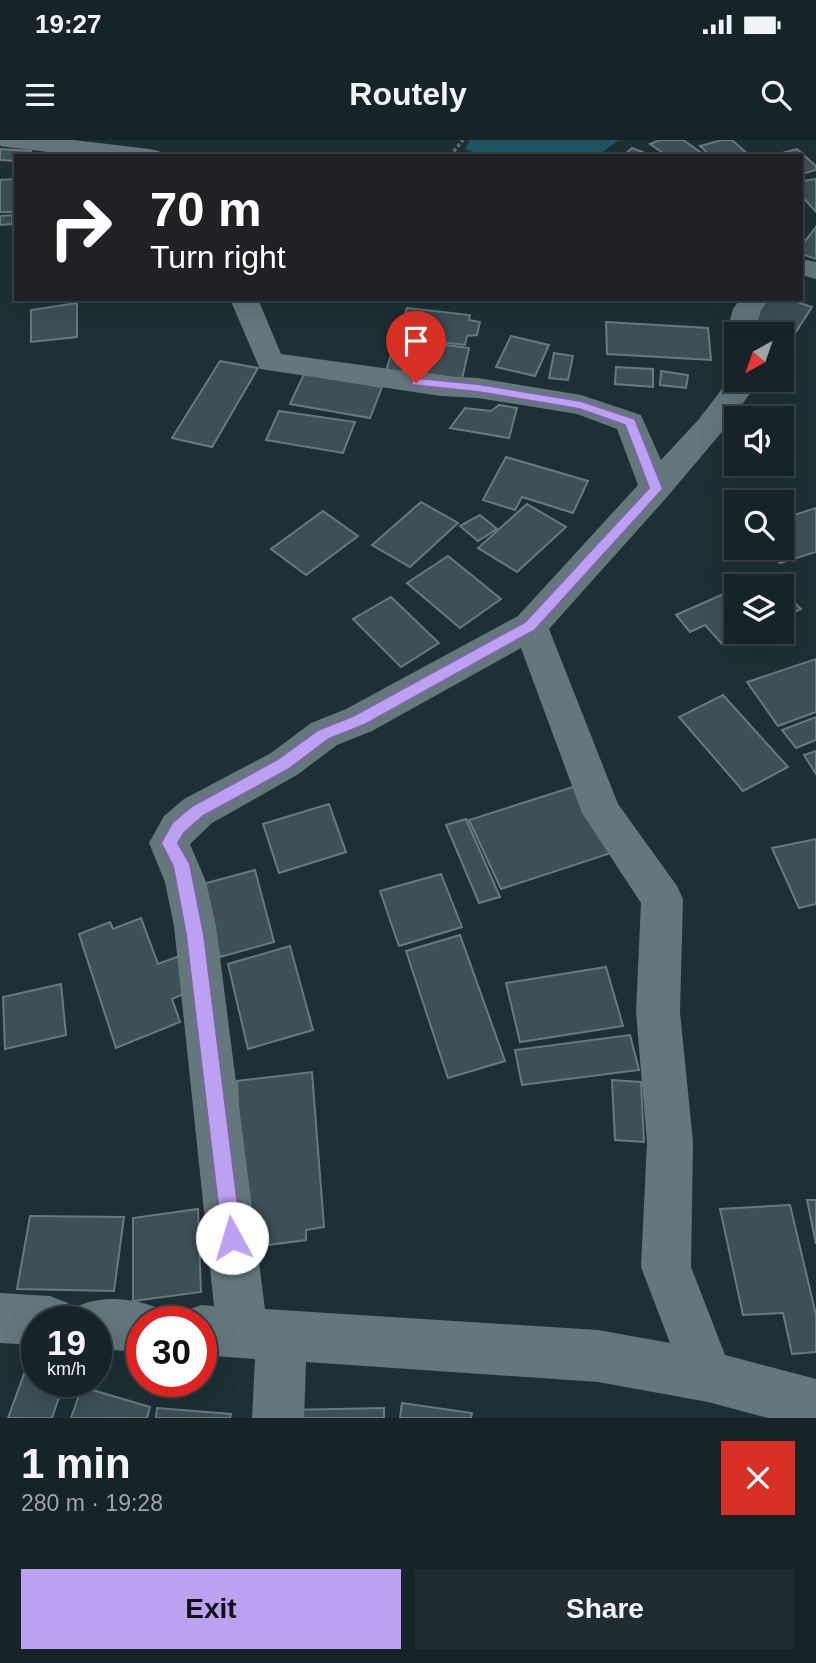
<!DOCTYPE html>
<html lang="en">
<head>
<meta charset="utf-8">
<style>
  :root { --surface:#162428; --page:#1f2c30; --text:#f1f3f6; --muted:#9ea4a8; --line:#354145; --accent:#bca0f2 }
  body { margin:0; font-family:Helvetica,sans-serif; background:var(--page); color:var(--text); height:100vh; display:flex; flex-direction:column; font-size:26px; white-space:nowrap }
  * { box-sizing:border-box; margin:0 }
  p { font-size:23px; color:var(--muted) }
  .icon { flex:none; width:38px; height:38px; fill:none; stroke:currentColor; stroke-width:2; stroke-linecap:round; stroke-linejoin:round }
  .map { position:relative; height:1278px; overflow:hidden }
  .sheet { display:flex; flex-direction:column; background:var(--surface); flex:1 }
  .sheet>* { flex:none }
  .guide { position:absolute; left:14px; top:14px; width:789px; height:147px; border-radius:0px; box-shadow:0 7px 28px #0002,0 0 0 2px var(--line); background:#202124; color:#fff; overflow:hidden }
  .needle { width:46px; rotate:220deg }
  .fabs { position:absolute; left:724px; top:182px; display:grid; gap:14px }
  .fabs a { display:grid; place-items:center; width:70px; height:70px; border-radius:0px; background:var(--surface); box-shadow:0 7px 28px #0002,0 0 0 2px var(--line); font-size:35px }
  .speed { position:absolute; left:21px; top:1166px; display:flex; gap:14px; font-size:35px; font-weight:700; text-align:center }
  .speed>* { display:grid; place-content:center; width:91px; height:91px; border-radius:50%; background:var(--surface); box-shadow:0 7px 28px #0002,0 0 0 2px var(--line); line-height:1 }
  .speed small { font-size:18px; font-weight:400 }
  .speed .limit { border:10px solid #d22; background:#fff; color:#111 }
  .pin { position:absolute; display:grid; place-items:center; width:60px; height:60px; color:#fff; margin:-72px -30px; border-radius:50% 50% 50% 0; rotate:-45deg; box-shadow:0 0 7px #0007 }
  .pin .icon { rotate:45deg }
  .me { position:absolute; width:77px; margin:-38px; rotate:354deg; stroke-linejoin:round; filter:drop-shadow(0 0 5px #0008) }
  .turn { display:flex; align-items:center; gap:24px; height:147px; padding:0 21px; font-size:32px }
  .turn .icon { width:91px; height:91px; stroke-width:2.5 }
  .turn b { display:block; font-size:49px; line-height:60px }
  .round { display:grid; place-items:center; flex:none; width:74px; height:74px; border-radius:0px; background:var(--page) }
  .summary { display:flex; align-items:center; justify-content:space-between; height:119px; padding:0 21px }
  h1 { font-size:42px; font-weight:700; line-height:52px }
  .cta { display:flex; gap:14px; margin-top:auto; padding:14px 21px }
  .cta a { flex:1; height:80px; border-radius:0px; background:var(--accent); color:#111; font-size:28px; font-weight:700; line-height:80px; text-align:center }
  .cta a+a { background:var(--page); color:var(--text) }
  .status { display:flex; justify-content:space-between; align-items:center; height:49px; padding:0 35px; background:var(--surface); direction:ltr }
  .status svg { height:19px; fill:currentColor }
  header { display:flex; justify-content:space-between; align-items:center; height:91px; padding:0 21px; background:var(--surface); font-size:32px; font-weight:700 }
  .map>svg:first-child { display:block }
  .green { fill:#1c5564 }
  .building { fill:#3d5056; stroke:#667a80; stroke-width:2 }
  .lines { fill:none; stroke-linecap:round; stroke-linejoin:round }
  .path { stroke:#5b6c70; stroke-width:3.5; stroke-dasharray:3.5 2.5; stroke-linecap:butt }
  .minor { fill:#63777d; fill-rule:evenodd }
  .route { fill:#bca0f2; stroke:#7a689d; stroke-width:2 }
</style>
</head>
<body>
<div class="status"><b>19:27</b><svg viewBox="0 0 49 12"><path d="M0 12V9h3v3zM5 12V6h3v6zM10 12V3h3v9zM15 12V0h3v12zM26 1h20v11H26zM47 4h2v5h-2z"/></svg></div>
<header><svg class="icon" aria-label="menu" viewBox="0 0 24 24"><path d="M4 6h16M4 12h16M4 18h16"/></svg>Routely<svg class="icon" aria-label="search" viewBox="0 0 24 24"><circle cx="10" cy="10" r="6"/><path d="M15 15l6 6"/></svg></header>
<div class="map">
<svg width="816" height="1278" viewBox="0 0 816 1278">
  <rect width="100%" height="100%" fill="#1e3035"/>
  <path class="green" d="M470 0H619L597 16H483L465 9Z"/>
  <g class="building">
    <path d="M660 0H683L706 16H667L650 4Z"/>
    <path d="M722 0H732L750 16H711L700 6Z"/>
    <path d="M632 8 653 16H623Z"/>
    <path d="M0 9 31 11 29 16H16V21L0 20Z"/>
    <path d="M797 9 816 26V30L802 34V16H771Z"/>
    <path d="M16 39 14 72H0V40Z"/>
    <path d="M816 39V72L802 56V41Z"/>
    <path d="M13 75 12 84 0 85V76Z"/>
    <path d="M816 87V119L802 114V105Z"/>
    <path d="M766 159H788L812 167 792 198 749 183Z"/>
    <path d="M77 163V197L31 202V170Z"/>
    <path d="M407 168 470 175 469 180 480 182 477 195 467 196 465 205 398 197Z"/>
    <path d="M606 182 708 188 711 220 607 214Z"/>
    <path d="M511 196 549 205 535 236 496 227Z"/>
    <path d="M396 199 422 202 412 234 386 231Z"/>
    <path d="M423 202 469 208 462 239 414 232Z"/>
    <path d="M554 213 573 216 568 240 549 238Z"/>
    <path d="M220 221 258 228 212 307 172 298Z"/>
    <path d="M616 227 653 229V247L615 244Z"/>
    <path d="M661 231 688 235 686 248 660 245Z"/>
    <path d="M304 234 382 247 370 278 290 264Z"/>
    <path d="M499 265 517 268 509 298 450 288 465 268 491 271Z"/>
    <path d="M279 271 355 282 343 313 266 300Z"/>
    <path d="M506 317 588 341 573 373 522 357 515 370 483 360Z"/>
    <path d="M421 362 458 383 410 427 372 405Z"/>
    <path d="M527 364 566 387 517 432 478 408Z"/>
    <path d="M816 368V412L780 423 768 408H782V379Z"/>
    <path d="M323 371 358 396 306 435 271 409Z"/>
    <path d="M480 375 497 389 478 401 460 386Z"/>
    <path d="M448 416 501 459 460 488 407 443Z"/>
    <path d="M768 435 779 446H742Z"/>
    <path d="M737 448V492H751L723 505 705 485 690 492 676 475Z"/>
    <path d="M782 450 801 469 782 478Z"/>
    <path d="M391 457 439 503 401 527 353 479Z"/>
    <path d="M816 519V572L778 586 747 542Z"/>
    <path d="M723 555 788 627 743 651 679 577Z"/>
    <path d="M816 577V600L796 608 782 590Z"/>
    <path d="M816 611V634L804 615Z"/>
    <path d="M576 646 611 713 501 749 469 680Z"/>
    <path d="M329 664 346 712 279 733 263 684Z"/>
    <path d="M466 679 500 757 479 763 446 685Z"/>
    <path d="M816 699V764L799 768 772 708Z"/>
    <path d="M255 730 274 802 220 817 203 744Z"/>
    <path d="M441 734 462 787 399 806 380 751Z"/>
    <path d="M141 778 158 824 182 815 195 849 172 859 180 882 116 908 79 794 110 782 113 789Z"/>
    <path d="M460 795 505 921 448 938 406 811Z"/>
    <path d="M290 806 313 890 248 909 228 824Z"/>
    <path d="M606 827 623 886 520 902 506 843Z"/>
    <path d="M61 844 66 895 5 909 3 857Z"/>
    <path d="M630 895 639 930 522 945 515 910Z"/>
    <path d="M312 932 324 1087 306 1090V1100L260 1106 259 1094 243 1095 237 941Z"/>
    <path d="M612 940 641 942 644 1002 615 1000Z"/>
    <path d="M807 1060H816V1104Z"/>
    <path d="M790 1065 816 1175V1212L792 1214 783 1173 743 1175 720 1069Z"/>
    <path d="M198 1069 201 1152 133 1161V1078Z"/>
    <path d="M30 1076 124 1077 114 1151 17 1149Z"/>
    <path d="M24 1234 37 1238V1241L63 1246 52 1278H8Z"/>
    <path d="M82 1247 150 1267 147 1278H71Z"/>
    <path d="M402 1263 472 1273 471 1278H400Z"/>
    <path d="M157 1268 231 1274 230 1278H156Z"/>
    <path d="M384 1268V1278H285L286 1270Z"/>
  </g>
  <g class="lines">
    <path class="path" d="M450 16 463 0"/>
    <g class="minor">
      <path d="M0 0H73L150 9 159 11 162 16H81L7 7 0 6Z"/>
      <path d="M802 119 816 122V139L802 135Z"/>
      <path d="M230 159H258L281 214 441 236 478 238 581 255 641 275 661 320 699 279 734 233 737 232V240H760L721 293 667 357 549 489 618 664 677 746 683 759 680 872 693 1002 691 1127 725 1215 816 1239V1278H768L708 1262 598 1242 306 1222 304 1278H252L255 1219 201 1215V1181H179L183 1172 201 1165 214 1166 174 786 165 742 149 703 164 676 184 659 271 613 311 583 346 569 518 476 638 345 617 289 577 274 478 258 441 256 260 229ZM521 508 582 673 641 763 636 872 647 1002 641 1127 670 1203 598 1190 265 1169 216 786 206 742 190 704 212 683 297 635 337 605 372 591Z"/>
      <path d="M740 159H769L761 170 754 194H737V202L730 200 726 194 733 169Z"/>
      <path d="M0 1153 50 1156 68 1163 74 1177 78 1166C104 1155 134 1158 160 1169L165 1181H142V1212L96 1209V1181H37V1205L0 1203Z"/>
    </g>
  </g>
  <path class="route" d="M416 238 478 244 581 261 635 279 663 349 535 490 364 585 329 599 289 629 203 676 184 693 178 703 190 724 204 795 242 1098 239 1105 232 1108 225 1105 222 1098 186 795 173 726 161 703 172 683 192 666 278 619 318 590 353 576 525 482 649 348 625 285 579 269 478 252 412 245V240Z"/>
</svg>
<div class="fabs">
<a><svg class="needle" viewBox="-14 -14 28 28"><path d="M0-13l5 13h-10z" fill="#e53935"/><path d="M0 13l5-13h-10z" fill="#9ea4a8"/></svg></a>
<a><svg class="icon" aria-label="sound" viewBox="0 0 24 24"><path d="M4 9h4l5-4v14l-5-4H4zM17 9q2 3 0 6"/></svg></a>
<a><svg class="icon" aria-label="search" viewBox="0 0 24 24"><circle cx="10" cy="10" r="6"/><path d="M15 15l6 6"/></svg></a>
<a><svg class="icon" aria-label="layers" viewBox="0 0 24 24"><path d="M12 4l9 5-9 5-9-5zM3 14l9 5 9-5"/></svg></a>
</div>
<div class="speed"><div>19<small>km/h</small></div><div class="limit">30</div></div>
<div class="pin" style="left:416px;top:243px;background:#d93025"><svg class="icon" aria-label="arrive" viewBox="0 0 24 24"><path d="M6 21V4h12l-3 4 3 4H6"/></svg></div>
<svg class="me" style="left:232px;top:1098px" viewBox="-20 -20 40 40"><circle r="19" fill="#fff"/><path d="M0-13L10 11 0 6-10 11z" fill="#bca0f2"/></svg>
<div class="guide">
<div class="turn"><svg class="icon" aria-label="right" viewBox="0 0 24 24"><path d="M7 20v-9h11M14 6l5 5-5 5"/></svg><div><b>70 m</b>Turn right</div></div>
</div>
</div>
<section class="sheet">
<div class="summary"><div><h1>1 min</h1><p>280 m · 19:28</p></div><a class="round" style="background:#d93025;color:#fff"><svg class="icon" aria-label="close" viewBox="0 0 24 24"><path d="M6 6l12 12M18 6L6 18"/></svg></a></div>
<div class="cta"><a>Exit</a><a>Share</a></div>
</section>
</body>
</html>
